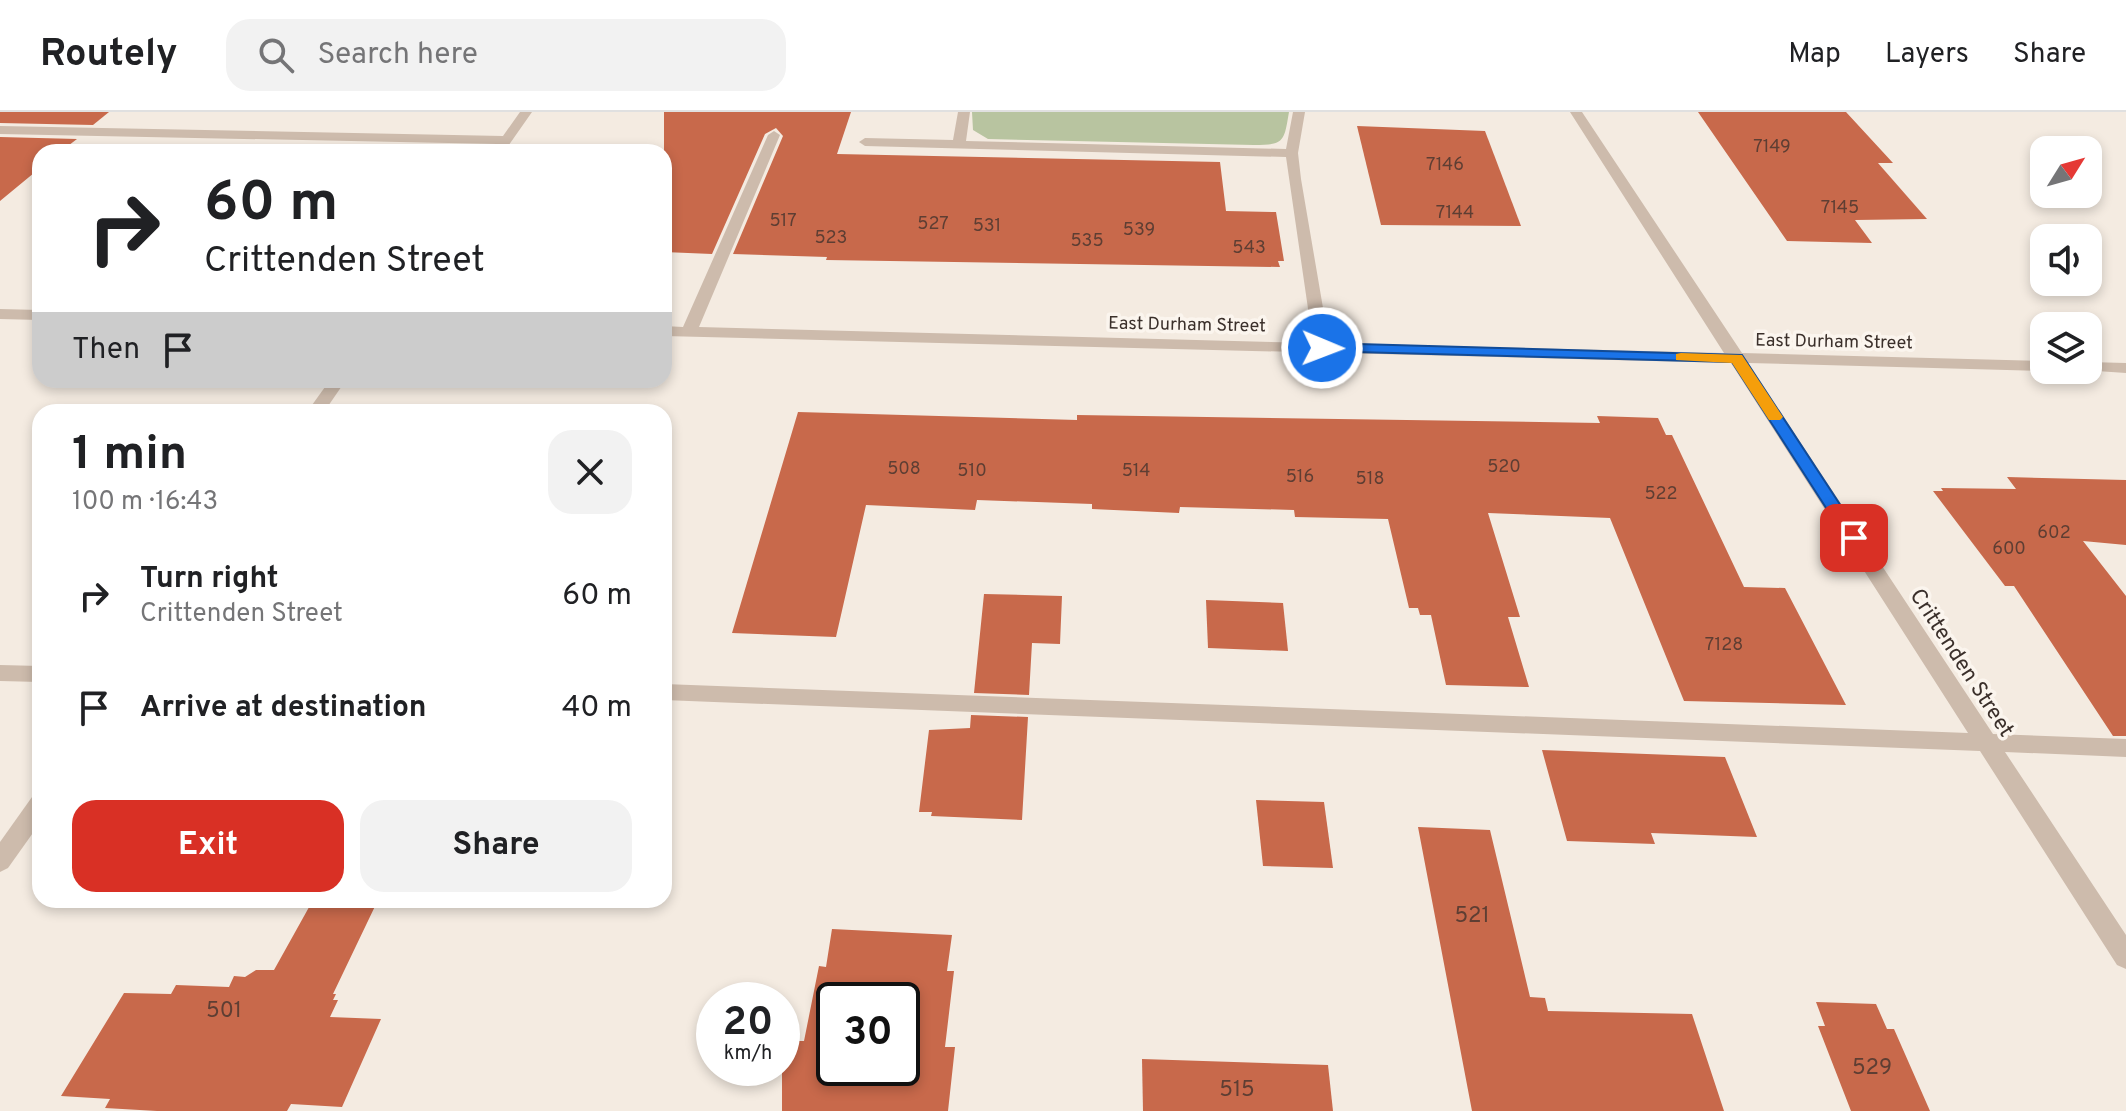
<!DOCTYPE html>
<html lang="en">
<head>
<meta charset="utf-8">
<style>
  :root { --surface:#fff; --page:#f2f2f2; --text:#202124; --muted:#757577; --line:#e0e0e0; --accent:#d93025 }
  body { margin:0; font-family:Overpass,sans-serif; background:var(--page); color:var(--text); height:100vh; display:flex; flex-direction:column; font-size:30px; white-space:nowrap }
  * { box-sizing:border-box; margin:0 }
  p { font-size:26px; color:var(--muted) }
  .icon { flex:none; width:44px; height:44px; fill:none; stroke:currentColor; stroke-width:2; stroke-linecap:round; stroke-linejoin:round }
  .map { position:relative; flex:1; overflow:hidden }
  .side { position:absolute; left:32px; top:292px; width:640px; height:504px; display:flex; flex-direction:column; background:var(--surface); border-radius:24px; box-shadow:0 4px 12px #0003 }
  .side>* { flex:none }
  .hud { position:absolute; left:32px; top:32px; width:640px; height:244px; border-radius:24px; box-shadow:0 4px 12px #0003; background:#fff; color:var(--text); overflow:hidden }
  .needle { width:52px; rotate:53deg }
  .tools { position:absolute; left:2030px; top:24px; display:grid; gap:16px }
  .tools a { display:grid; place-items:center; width:72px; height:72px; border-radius:16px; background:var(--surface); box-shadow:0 4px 12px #0003; font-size:40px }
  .speed { position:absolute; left:696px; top:870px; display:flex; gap:16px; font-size:40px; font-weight:700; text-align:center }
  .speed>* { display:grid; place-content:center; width:104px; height:104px; border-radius:50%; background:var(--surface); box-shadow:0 4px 12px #0003; line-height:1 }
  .speed small { font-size:20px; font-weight:400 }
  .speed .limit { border:4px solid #111; border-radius:12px; background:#fff; color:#111 }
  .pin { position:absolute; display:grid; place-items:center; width:68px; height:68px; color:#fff; margin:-34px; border-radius:16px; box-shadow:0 4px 12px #0006 }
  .me { position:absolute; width:88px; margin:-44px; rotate:91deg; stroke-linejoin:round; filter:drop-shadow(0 0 6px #0008) }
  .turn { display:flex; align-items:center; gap:28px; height:168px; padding:0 40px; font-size:36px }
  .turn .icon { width:104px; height:104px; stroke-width:2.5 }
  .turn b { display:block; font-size:56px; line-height:68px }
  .then { display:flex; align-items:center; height:76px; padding:0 40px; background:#0003; gap:16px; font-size:30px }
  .round { display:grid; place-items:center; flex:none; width:84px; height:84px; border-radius:24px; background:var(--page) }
  .overview { display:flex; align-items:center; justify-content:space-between; height:136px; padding:0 40px }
  h1 { font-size:48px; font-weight:700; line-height:60px }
  .action { display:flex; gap:16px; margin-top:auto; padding:16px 40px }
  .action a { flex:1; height:92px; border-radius:24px; background:var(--accent); color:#fff; font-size:32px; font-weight:700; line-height:92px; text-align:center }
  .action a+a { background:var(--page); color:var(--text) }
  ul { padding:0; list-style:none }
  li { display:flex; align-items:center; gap:24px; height:112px; padding:0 40px }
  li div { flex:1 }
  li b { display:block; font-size:30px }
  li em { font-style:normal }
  header { display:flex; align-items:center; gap:48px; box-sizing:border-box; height:112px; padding:0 40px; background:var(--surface); border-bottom:2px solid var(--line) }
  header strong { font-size:38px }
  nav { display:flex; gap:44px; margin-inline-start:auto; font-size:28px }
  .search { width:560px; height:72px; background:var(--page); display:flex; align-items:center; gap:20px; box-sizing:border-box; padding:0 28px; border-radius:24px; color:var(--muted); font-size:30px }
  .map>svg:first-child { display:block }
  .green { fill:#b8c4a0 }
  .building { fill:#c8694b; fill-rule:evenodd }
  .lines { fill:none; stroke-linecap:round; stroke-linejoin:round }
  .minor { fill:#cdbbac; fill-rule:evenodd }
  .route { fill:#1a73e8; stroke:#114b97; stroke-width:2 }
  .slow { fill:#f59e0b }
  .labels { text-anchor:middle; stroke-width:7; stroke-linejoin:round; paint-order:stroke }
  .number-label { font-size:18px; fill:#5e3e33 }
  .far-street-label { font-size:18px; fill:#3b302b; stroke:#fbf5ee }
  .street-label { font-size:22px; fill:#3b302b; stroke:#fbf5ee }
  .near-number-label { font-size:22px; fill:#5e3e33 }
</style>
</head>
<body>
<header>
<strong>Routely</strong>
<div class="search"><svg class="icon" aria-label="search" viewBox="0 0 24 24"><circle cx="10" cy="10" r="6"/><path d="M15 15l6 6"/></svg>Search here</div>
<nav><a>Map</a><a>Layers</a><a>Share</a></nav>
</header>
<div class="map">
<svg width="2126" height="999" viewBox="0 0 2126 999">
  <rect width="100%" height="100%" fill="#f4ebe1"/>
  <path class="green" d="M972 0H1289C1284 29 1285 33 1254 33L988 27 973 18Z"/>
  <g class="building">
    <path d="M0 0H109L93 13 0 11Z"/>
    <path d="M664 0H851L837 42 1220 50 1226 99 1276 100 1284 149H1278L1280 155 826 148 827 145 733 142 783 24 776 16 765 22 712 142 664 140Z"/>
    <path d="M1698 0H1846L1893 51H1878L1927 107 1855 108 1872 131 1787 129Z"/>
    <path d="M1357 14 1485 19 1521 114 1381 113Z"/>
    <path d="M0 25 77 27 60 40H40V56L0 89Z"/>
    <path d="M798 300 1077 308V303L1600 311 1597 304 1658 306 1666 323H1672L1744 475 1785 476 1846 593 1684 589 1610 406 1488 401 1520 505H1508L1529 575 1446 573 1431 503H1420L1418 496H1409L1388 407 1295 405 1294 398 1180 395 1179 401 1092 397V392L977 388 975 398 866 393 836 525 732 521Z"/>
    <path d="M2007 365 2126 368V433L2083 429 2126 484V624H2113L2014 474H2005L1933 379H1943L1941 376 2016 377Z"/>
    <path d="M984 482 1062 484 1060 532 1032 531 1029 583 974 581Z"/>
    <path d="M1206 488 1283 491 1288 539 1208 536Z"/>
    <path d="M971 603 1028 605 1022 708 931 704 932 700H919L929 618 970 616Z"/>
    <path d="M1542 638 1725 645 1757 725 1651 721 1655 732 1567 729Z"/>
    <path d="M1256 688 1324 690 1333 756 1263 754Z"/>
    <path d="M1418 715 1490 718 1530 885 1545 886 1548 899 1692 902 1724 999H1472Z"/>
    <path d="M313 788H378L333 882H336L333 888H338L330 905 381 907 342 995 291 992 287 999H157L105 996 110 987 61 984 124 881 171 882 176 873 229 875 234 864 245 865 256 858H274Z"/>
    <path d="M832 817 952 823 947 859H954L945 935H955L948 999H782V945L794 946 798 929H804L819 854 826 855ZM834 888H902V956H834Z"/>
    <path d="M1816 890 1876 892 1887 917H1894L1930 999H1851L1818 914H1825Z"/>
    <path d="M1142 947 1328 953 1333 999H1143Z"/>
  </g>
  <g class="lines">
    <g class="minor">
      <path d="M520 0H532L504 40H495L494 37 497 32 0 22V14L503 24Z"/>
      <path d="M958 0H970L966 29 1286 37 1293 0H1305L1298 41 1301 67 1329 231 1724 241 1570 0H1582L1742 241 2044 249V258H2048L2044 259 1748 251 1993 622 2126 627V645L2005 640 2126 823V857L2117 853 1980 639 664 588V572L1968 621 1731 251 664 224V214L683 215 768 23 774 19 780 23 699 215 1313 231 1286 45 865 34 859 30 865 26 953 28Z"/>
      <path d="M0 197 40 198V208L0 207Z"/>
      <path d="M2088 250 2126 251V261L2082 258H2088Z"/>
      <path d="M330 268H346L324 300H307Z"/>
      <path d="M0 553 40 554V570L0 569Z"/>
      <path d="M40 682V711L8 756 0 760V730L32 685Z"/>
    </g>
  </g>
  <path class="route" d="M1322 231 1742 243 1862 426 1860 430H1848L1732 250 1317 239V233Z"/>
  <path class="slow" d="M1681 241 1742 243 1783 305 1780 308H1769L1732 251 1676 248V242Z"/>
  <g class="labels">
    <g class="number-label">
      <text x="1772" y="40">7149</text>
      <text x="1445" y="58">7146</text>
      <text x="1840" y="101">7145</text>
      <text x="1455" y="106">7144</text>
      <text x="783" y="114">517</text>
      <text x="933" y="117">527</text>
      <text x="987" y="119">531</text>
      <text x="1139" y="123">539</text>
      <text x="831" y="131">523</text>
      <text x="1087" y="134">535</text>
      <text x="1249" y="141">543</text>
      <text x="1504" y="360">520</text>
      <text x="904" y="362">508</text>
      <text x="972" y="364">510</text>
      <text x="1136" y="364">514</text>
      <text x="1300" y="370">516</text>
      <text x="1370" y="372">518</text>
      <text x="1661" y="387">522</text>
      <text x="2054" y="426">602</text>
      <text x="2009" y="442">600</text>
      <text x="1724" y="538">7128</text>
    </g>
    <g class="far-street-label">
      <text transform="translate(1187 212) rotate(1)" y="6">East Durham Street</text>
      <text transform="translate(1834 229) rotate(1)" y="6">East Durham Street</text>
    </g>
    <g class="street-label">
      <text transform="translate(1963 550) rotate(57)" y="8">Crittenden Street</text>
    </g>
    <g class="near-number-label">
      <text x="1472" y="810">521</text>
      <text x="224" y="905">501</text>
      <text x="1872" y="962">529</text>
      <text x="1237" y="984">515</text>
    </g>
  </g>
</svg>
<div class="tools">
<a><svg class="needle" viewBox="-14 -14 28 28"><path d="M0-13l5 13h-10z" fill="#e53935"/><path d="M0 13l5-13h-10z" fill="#757577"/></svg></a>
<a><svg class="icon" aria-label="sound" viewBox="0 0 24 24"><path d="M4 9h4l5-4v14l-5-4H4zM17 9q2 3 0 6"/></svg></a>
<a><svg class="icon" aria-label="layers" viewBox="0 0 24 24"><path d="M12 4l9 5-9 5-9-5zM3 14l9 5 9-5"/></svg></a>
</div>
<div class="speed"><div>20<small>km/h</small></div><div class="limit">30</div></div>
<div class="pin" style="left:1854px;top:426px;background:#d93025"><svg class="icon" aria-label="arrive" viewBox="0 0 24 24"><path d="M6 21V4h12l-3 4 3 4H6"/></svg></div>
<svg class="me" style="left:1322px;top:236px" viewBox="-20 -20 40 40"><circle r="17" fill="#1a73e8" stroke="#fff" stroke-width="3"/><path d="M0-11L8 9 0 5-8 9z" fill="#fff"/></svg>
<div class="hud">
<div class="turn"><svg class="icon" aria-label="right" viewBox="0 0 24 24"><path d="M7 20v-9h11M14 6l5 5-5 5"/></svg><div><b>60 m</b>Crittenden Street</div></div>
<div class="then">Then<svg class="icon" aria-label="arrive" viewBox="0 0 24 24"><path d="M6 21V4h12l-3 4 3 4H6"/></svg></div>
</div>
<section class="side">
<div class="overview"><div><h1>1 min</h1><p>100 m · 16:43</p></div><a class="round"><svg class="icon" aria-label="close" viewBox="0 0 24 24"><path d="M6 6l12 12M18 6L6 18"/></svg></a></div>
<ul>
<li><svg class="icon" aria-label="right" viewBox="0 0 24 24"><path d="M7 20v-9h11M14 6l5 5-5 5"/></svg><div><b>Turn right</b><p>Crittenden Street</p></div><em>60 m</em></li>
<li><svg class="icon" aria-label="arrive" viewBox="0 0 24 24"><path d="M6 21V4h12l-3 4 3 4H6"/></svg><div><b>Arrive at destination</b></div><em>40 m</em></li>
</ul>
<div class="action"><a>Exit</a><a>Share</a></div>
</section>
</div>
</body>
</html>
